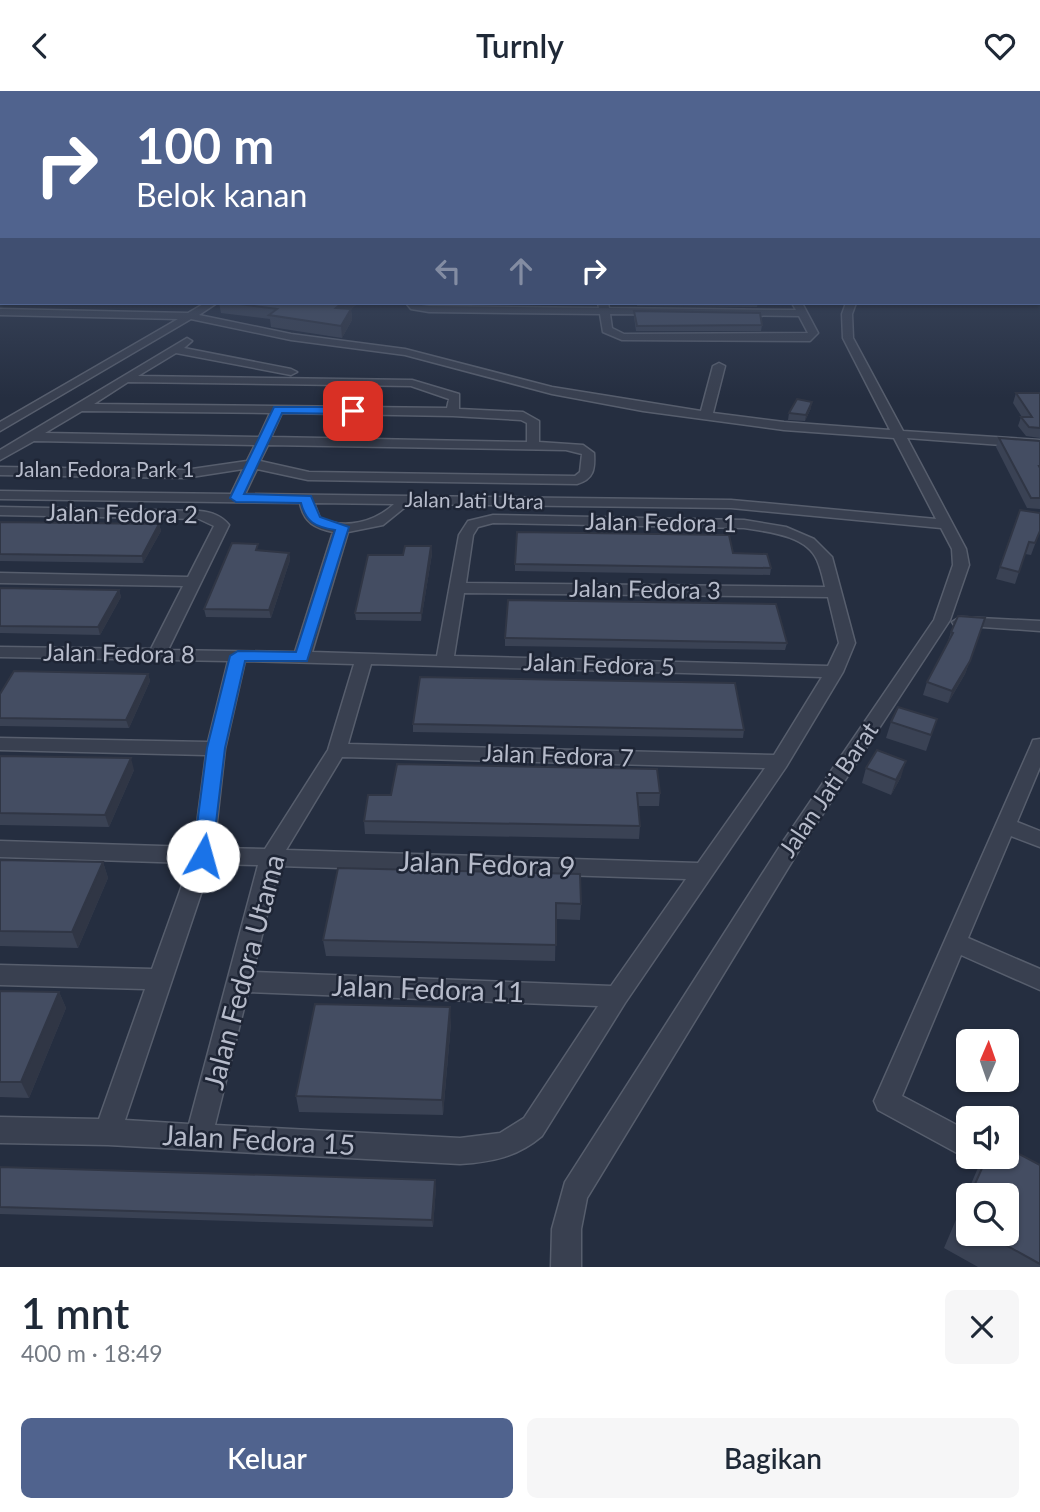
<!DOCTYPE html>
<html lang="id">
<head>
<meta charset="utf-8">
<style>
  :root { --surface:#fff; --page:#f6f6f7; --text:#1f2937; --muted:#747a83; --accent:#50638e }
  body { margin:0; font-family:Lato,sans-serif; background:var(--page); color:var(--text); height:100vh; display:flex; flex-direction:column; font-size:26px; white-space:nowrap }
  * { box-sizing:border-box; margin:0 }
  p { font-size:23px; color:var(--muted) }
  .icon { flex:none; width:38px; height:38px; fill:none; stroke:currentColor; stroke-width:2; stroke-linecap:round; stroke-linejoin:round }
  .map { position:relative; height:1176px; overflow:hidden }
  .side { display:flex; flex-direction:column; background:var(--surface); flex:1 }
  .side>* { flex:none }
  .banner { position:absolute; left:0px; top:0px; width:1041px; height:214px; box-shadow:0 2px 5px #0004; background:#50638e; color:#fff; overflow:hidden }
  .needle { width:46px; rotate:2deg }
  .controls { position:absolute; left:956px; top:938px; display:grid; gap:14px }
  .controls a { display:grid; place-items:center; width:63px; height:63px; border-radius:10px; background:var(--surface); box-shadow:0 2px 5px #0004; font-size:35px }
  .pin { position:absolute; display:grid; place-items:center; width:60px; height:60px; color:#fff; margin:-30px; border-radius:14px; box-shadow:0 4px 10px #0006 }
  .me { position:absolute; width:77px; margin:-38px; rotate:7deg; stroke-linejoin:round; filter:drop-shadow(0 0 5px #0008) }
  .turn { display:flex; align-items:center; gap:24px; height:147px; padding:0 21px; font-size:32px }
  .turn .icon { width:91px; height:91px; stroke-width:2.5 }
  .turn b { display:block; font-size:49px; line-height:60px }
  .lanes { display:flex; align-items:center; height:66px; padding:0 21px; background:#0003; justify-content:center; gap:35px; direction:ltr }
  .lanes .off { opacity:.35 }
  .round { display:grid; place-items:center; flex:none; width:74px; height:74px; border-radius:10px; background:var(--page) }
  .headline { display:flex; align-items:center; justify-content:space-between; height:119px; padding:0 21px }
  h1 { font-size:42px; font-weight:600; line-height:52px }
  .button { display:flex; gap:14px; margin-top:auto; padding:14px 21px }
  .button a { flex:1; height:80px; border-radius:10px; background:var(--accent); color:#fff; font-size:28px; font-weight:600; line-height:80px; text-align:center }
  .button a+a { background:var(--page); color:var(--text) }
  header { display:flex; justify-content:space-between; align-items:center; height:91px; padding:0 21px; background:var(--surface); font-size:32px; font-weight:600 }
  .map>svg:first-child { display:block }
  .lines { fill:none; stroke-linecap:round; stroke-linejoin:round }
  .street-casing { stroke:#575e6d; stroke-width:3 }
  .street { fill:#394050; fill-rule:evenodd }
  .wall { fill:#3a4254; fill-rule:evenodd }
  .shaded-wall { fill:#303645 }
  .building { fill:#444d62; stroke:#303645; stroke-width:2 }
  .route { fill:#1a73e8; stroke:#114b97; stroke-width:2 }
  .labels { text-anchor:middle; stroke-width:5; stroke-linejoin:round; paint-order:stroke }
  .far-street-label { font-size:21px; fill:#b6bbca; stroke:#1e2535 }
  .street-label { font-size:24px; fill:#b6bbca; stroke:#1e2535 }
  .near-street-label { font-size:28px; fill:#b6bbca; stroke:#1e2535 }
</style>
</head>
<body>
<header><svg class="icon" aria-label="back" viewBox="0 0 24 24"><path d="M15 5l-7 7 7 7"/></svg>Turnly<svg class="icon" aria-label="heart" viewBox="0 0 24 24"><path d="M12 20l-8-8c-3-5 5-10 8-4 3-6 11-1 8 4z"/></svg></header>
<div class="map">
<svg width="1040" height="1176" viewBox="0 0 1040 1176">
  <rect width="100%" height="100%" fill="#252e40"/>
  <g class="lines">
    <g class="street-casing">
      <g id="street">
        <path d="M205 212H217L199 224 291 243 405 258 552 296 701 320 713 275 719 272 725 275 713 322 784 331 890 339 843 247 842 223 846 212H856L852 223 853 247 903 340 1040 349V357L907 347 966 458 969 474 950 529 796 764 587 1107 581 1138V1176H551L552 1138 565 1091 782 752 934 529 953 474 952 458 941 437 731 417 409 413 383 434 348 441 312 561 437 565 459 444 468 430 493 424 744 429 786 436 814 448 832 466 855 552 843 581 786 676 625 912 542 1045C517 1066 492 1071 460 1073L108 1054 0 1052V1026L99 1028 145 898 0 894V874L152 878 190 772 0 766V750L194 756 206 664 0 659V647L208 651 228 570 0 566V556L151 558 183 495 0 492V482L188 486 214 435 199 428 0 424V416L199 420C211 421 221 424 229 434L168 559 295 561 333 441C315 437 304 432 300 412L0 408V400L231 403 243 378 185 387 0 384V376L185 379 247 370 255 354 34 350 0 369V359L187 247 192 250 184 257 291 278 297 281 291 284 176 262 138 285 412 289 459 303V318L523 321 539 330V351L583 354 594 362C595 378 594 388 577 393L308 389 257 378 245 403 731 409 936 428 894 347 784 339 643 320 552 303 405 264 291 249 191 228 0 340V331L178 228 0 224V218L188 222ZM128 291 411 295 449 308 447 317 94 313ZM82 320 270 322 259 346 45 342ZM282 322 453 325 521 329 527 332V351L271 346ZM268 354 566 359 582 363 580 381 575 385 309 381 260 370ZM314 412 394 413C375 431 345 439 320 427ZM493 432 744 437C768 441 806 444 817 469 821 478 823 488 825 496L466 492 473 444 478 436ZM464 502 828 506 839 552 828 575 454 565ZM245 570 354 573 328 659 265 758 214 757 225 658ZM371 573 822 586 774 664 348 653ZM342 666 765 677 698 772 286 759ZM211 773 258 774 189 1033 125 1029ZM279 775 686 788 611 895 253 881ZM248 901 598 915 524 1027 500 1042 460 1047 215 1034Z"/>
        <path d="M406 212 429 215 599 217 598 212H608L609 217 796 219 792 212H802L818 242 810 250 622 249 603 241 600 223 429 221 411 218ZM610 223 799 225 808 242 624 243 612 237Z"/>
        <path d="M960 526 1040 530V540L954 534 952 531Z"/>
        <path d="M1040 648V676L1017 731 1040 740V756L1011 745 968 847 1040 878V899L961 864 902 1005 968 1040V1066H974L968 1068 878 1019 874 1010 1031 654 1033 649Z"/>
      </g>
    </g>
    <use href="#street" class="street"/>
  </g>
  <g class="wall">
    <path d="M219 212H355L356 214 351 218 352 229 342 247 271 236 270 228 221 222Z"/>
    <path d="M637 212H758L757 216 637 215Z"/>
    <path d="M634 220 762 234 761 240H636L634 226Z"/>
    <path d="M1016 302H1040V347L1026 345 1018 335 1021 326H1022L1013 312Z"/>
    <path d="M811 317 805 330 788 329 789 322Z"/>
    <path d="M999 347 1040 350V418L1027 417 996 356Z"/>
    <path d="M0 431 159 433 161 440 143 472 0 470Z"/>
    <path d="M1040 440 1031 464 1025 463 1015 493 996 488 1000 476Z"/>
    <path d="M431 455 432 463 421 530 356 529 355 522 403 464Z"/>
    <path d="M260 460 289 462 290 469 271 527 206 526 204 518Z"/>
    <path d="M733 462 771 477 770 484 515 480V473Z"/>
    <path d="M0 497 119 499 121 506 100 544 0 542Z"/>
    <path d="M981 539 965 583 948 612 923 604 927 591 947 553 951 541Z"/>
    <path d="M505 547 787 552 785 559 505 555Z"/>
    <path d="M148 583 150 590 129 637 0 635V603Z"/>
    <path d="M937 628 926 660 886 647 891 631Z"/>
    <path d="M413 633 744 639 743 647 413 641Z"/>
    <path d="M0 665 134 679 109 736 0 734Z"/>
    <path d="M397 673 660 702 659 715H639L640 735 639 748 365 743 364 730 391 704Z"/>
    <path d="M866 677 901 686 891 704 862 692Z"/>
    <path d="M0 769 103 771 108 787 78 857 0 855Z"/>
    <path d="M338 777 581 813 580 829 556 828 555 870 326 865 323 849Z"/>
    <path d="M0 900 59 901 66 917 29 1007 0 1006Z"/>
    <path d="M451 932 443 1024 299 1021 296 1005Z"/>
    <path d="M985 1066H1006L1040 1074V1176H978L944 1157 977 1079ZM968 1104H1006V1143H968Z"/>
    <path d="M0 1076 436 1096 433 1136 0 1123Z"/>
  </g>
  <g class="shaded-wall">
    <path d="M342 212H355L356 214 351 218 352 229 342 247 341 235 336 217Z"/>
    <path d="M812 311 811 317 805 330 806 324Z"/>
    <path d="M159 433 161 440 143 472 142 465Z"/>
    <path d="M431 455 432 463 421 530V522Z"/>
    <path d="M289 462 290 469 271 527 269 519Z"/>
    <path d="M119 499 121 506 100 544 98 536Z"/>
    <path d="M985 527 965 583 948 612 952 600Z"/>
    <path d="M148 583 150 590 129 637 126 629Z"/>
    <path d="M131 667 134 679 109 736 105 724Z"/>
    <path d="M906 670 901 686 891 704 896 689Z"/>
    <path d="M103 771 108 787 78 857 72 841Z"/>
    <path d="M59 901 66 917 29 1007 21 991Z"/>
    <path d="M450 916 451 932 443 1024 442 1009Z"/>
    <path d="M435 1089 436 1096 433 1136 432 1129Z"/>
  </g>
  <g class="building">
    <path d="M232 212H342L336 217 351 218 341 235 269 224 277 218Z"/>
    <path d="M634 220 760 222 762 234 637 235Z"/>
    <path d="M1016 302H1040V337L1029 336 1021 326H1032Z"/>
    <path d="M797 308 812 311 806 324 789 322Z"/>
    <path d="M999 347 1040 350V375H1039L1040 377V407H1031Z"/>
    <path d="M1020 419 1040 422V440L1035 452 1029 451 1019 481 1000 476Z"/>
    <path d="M0 431 159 433 142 465 0 463Z"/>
    <path d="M517 441 729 444 733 462 767 463 771 477 515 473Z"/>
    <path d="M232 452 258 453 256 459 289 462 269 519 204 518Z"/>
    <path d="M405 455H431L421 522H355L368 464H403Z"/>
    <path d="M0 497 119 499 98 536 0 535Z"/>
    <path d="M508 509 776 513 787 552 505 547Z"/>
    <path d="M958 525 985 527 970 570 952 600 927 591 953 542 951 541Z"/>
    <path d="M14 580 148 583 126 629 0 627V603Z"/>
    <path d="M420 586 735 592 744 639 413 633Z"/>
    <path d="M898 616 937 628 931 644 891 631Z"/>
    <path d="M877 659 906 670 896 689 866 677Z"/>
    <path d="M0 665 131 667 105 724 0 722Z"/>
    <path d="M397 673 657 678 660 702H637L640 735 364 730 368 704H391Z"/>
    <path d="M0 769 103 771 72 841 0 840Z"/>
    <path d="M338 777 580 783 581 813 556 812V854L323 849Z"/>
    <path d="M0 900 59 901 21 991H0Z"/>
    <path d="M315 913 450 916 442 1009 296 1005Z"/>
    <path d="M1006 1056 1040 1074V1173L986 1143H1006V1104H970L987 1066H1006Z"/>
    <path d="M0 1076 435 1089 432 1129 0 1116Z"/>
    <path d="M968 1110V1133L960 1128Z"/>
  </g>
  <linearGradient id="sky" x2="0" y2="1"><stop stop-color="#141923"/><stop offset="0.46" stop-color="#404c64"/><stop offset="1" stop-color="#404c64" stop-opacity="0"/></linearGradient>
  <rect width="1040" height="307" fill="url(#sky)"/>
  <path class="route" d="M274 316H353L358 320 353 323 282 322 244 403 311 405 320 426 349 436 307 570H245L225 657 212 765 209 770 203 772 196 770 193 765 207 657 230 565 238 560 296 561 335 439C315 436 306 431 301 412L236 411 230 407Z"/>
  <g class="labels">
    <g class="far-street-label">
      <text x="105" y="386">Jalan Fedora Park 1</text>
      <text transform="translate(474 410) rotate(1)" y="7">Jalan Jati Utara</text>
    </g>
    <g class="street-label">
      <text transform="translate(122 423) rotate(1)" y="8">Jalan Fedora 2</text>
      <text transform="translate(661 432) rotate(1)" y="8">Jalan Fedora 1</text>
      <text transform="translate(645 499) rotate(1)" y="8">Jalan Fedora 3</text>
      <text transform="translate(119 563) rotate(1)" y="8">Jalan Fedora 8</text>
      <text transform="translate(599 574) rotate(2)" y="8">Jalan Fedora 5</text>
      <text transform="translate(558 665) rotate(2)" y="8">Jalan Fedora 7</text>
      <text transform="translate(829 699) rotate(-56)" y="8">Jalan Jati Barat</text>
    </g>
    <g class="near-street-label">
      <text transform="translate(487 773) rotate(2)" y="10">Jalan Fedora 9</text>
      <text transform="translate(244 881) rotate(-75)" y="10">Jalan Fedora Utama</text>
      <text transform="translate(428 898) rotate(2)" y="10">Jalan Fedora 11</text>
      <text transform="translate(259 1049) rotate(3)" y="10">Jalan Fedora 15</text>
    </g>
  </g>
</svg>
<div class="controls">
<a><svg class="needle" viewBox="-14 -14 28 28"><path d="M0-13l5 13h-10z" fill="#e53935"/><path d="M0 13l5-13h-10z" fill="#747a83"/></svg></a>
<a><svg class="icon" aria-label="sound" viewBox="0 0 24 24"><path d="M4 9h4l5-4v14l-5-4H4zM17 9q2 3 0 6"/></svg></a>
<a><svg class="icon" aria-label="search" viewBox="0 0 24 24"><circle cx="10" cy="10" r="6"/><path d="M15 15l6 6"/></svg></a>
</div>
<div class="pin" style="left:353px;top:320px;background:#d93025"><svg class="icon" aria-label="arrive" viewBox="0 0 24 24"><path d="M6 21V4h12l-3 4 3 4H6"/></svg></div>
<svg class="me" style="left:203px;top:765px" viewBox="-20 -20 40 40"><circle r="19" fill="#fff"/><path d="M0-13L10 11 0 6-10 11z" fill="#1a73e8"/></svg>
<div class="banner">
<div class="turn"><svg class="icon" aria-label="right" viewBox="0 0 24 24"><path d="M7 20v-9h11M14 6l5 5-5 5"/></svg><div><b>100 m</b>Belok kanan</div></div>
<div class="lanes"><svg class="icon off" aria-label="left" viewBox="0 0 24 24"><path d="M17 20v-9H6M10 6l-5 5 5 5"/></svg><svg class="icon off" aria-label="ahead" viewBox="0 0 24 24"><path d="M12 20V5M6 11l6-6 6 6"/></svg><svg class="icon" aria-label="right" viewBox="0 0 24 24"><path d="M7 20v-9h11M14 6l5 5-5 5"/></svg></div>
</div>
</div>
<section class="side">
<div class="headline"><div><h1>1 mnt</h1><p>400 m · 18:49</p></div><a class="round"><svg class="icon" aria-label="close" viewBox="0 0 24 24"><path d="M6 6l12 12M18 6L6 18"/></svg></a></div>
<div class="button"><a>Keluar</a><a>Bagikan</a></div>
</section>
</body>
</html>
